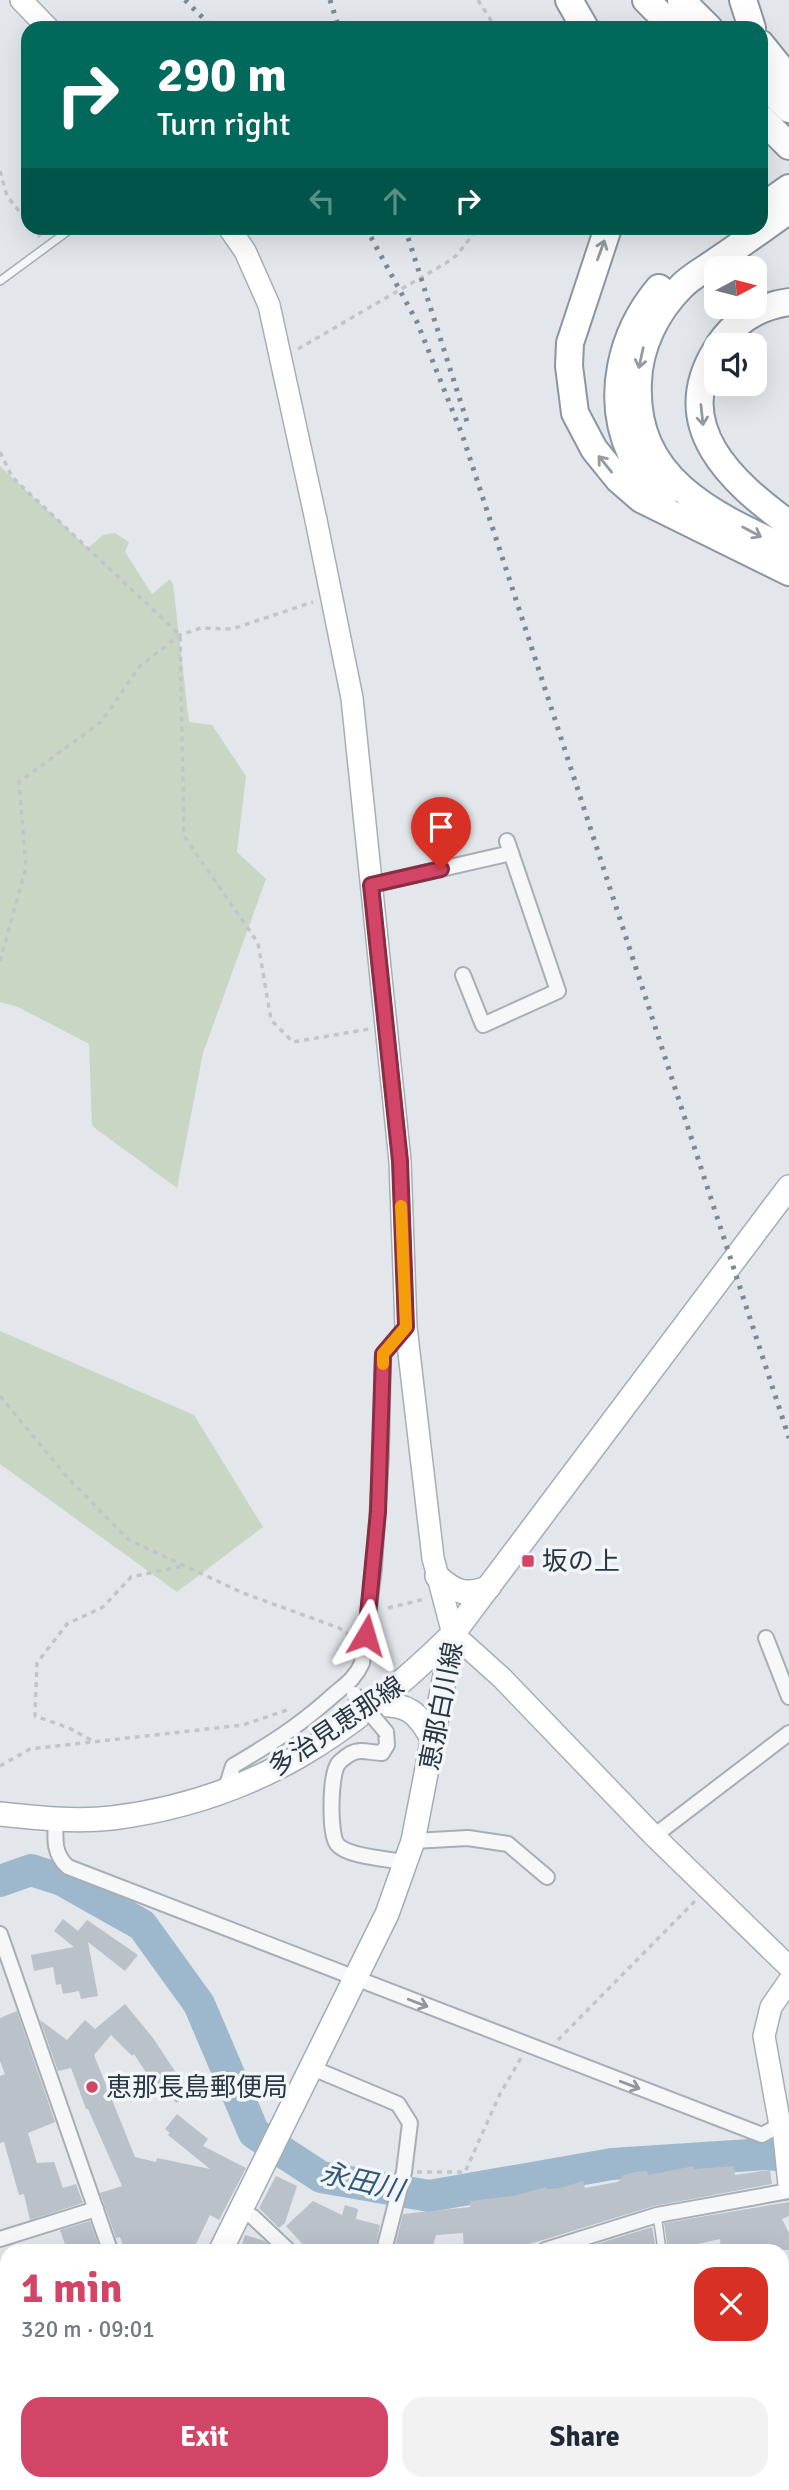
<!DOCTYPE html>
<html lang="en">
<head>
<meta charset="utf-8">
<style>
  :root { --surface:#fff; --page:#f2f2f3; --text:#1f2937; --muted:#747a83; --accent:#d34566 }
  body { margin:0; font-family:Signika,"Noto Sans JP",sans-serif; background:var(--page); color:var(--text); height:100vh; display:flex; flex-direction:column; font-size:26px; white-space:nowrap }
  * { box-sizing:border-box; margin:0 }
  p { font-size:23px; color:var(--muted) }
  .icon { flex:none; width:38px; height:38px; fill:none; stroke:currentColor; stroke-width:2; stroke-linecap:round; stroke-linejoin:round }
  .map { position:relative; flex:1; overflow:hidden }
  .panel { position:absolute; left:0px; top:2244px; width:789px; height:247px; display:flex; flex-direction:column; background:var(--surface); border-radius:21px 21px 0 0; box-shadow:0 7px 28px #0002 }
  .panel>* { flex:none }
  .top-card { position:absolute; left:21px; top:21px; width:747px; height:214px; border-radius:21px; box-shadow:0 7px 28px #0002; background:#00695c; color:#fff; overflow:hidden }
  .needle { width:46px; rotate:83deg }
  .controls { position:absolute; left:704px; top:256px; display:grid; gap:14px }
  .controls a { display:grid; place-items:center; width:63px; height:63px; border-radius:14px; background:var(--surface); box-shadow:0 7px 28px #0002; font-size:35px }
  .pin { position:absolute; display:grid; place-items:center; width:60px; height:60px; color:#fff; margin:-72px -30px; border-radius:50% 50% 50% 0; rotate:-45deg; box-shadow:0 0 7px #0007 }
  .pin .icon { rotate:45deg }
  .me { position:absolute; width:77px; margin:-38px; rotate:7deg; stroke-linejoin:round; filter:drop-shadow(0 0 5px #0008) }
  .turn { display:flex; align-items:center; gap:24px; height:147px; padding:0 21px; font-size:32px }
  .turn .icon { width:91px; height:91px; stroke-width:2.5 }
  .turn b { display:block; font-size:49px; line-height:60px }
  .lanes { display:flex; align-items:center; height:66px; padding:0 21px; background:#0003; justify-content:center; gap:35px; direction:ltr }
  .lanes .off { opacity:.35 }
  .round { display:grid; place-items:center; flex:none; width:74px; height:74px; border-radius:21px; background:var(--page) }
  .overview { display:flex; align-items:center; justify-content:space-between; height:119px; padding:0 21px }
  h1 { font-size:42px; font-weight:700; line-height:52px; color:var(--accent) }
  .primary-button { display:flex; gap:14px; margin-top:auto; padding:14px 21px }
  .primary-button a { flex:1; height:80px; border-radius:21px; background:var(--accent); color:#fff; font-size:28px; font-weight:700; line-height:80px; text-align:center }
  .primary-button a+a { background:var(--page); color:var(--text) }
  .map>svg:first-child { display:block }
  .green { fill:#cad6c4 }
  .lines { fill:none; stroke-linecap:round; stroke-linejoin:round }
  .river { stroke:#9db8cc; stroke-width:32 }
  .building { fill:#bac1c9 }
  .lane-casing { stroke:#a8aeb6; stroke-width:10 }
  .street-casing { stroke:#a8aeb6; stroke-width:18 }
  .secondary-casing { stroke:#a8aeb6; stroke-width:24 }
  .primary-casing { stroke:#a2acb8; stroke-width:26 }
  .highway-casing { stroke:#8a96a3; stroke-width:30 }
  .path { stroke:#c1c5ca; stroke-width:3.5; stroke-dasharray:5 5; stroke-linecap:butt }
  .lane { stroke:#f6f7f9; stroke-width:7 }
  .street { stroke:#f6f7f9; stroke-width:14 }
  .secondary { stroke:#fff; stroke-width:21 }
  .primary { stroke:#fff; stroke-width:23 }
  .highway { stroke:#fff; stroke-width:26 }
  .rail { stroke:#7c8896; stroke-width:5; stroke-dasharray:3.5 7; stroke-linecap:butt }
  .street-bridge-casing { stroke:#a8aeb6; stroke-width:18; stroke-linecap:butt }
  .street-bridge { stroke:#f6f7f9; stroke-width:14 }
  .oneway { stroke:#949aa2 }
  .oneway2 { stroke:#90969e }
  .route-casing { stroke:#892d42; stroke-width:18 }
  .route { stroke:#d34566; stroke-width:12 }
  .slow { stroke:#f59e0b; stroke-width:12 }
  .poi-dot { fill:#d34566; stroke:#f3f6f9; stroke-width:2.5 }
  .labels { text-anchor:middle; stroke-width:7; stroke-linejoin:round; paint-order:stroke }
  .poi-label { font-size:26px; fill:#2a3644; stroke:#f3f6f9; text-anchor:start }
  .street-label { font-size:26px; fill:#2a3644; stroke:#f3f6f9 }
  .water-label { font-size:28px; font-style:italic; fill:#32587a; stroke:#f3f6f9 }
</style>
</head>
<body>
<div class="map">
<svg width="789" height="2490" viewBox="0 0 789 2490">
  <rect width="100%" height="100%" fill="#e3e7eb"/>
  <g class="green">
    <path d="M0 466 88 548 103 535 115 533 129 542 125 552 152 594 170 579 173 584 189 722 212 725 246 776 237 852 266 879 203 1053 177 1188 92 1126 89 1044 18 1007 0 1002Z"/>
    <path d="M0 1331 194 1415 263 1527 177 1592 0 1464Z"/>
  </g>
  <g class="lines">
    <path class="river" d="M0 1881 31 1870 62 1880 142 1925 199 2004 254 2133 321 2177 429 2196 612 2164 766 2154 789 2156"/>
  </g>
  <g class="building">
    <path d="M63 1919 78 1931 87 1920 138 1955 125 1971 88 1942 98 1996 81 1999 79 1991 63 1994 61 1984 56 1985 53 1967 34 1971 31 1955 74 1947 54 1931Z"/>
    <path d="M125 2004 153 2038 190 2094 176 2103 167 2090 160 2094 134 2054 132 2056 111 2035 94 2055 135 2157 156 2162 157 2158 210 2169 168 2135 170 2133 165 2129 177 2114 208 2139 203 2146 246 2168 219 2220 210 2215 193 2250H125L120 2237 116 2238 100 2193 122 2186 88 2109H86L71 2068 58 2071 40 2020 67 2040 85 2020 95 2029Z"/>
    <path d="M17 2011 55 2122 28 2133 37 2163 54 2162 63 2188 76 2184 83 2203 30 2220 24 2194 19 2195 4 2142 0 2143V2076L5 2074 0 2061V2018Z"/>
    <path d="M694 2166V2169L734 2166 735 2175 770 2170 772 2184 654 2206 510 2250H464L463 2233 436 2235 432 2250H394L403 2214 470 2207V2201L513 2196 546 2187 547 2189 560 2188 583 2181 585 2188 617 2182 622 2179 621 2176 636 2172 647 2171 648 2175Z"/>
    <path d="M276 2176 297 2186 285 2223 279 2228 259 2208Z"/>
    <path d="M313 2201 342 2215 345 2205 358 2209 356 2219 380 2225 375 2250H308L286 2226Z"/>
    <path d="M789 2202V2216L782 2219 789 2233V2250H721L720 2239 689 2246V2250H668L664 2223Z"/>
    <path d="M90 2221 98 2244 89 2247 90 2250H67L60 2230Z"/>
    <path d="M652 2227 656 2250H591L590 2246Z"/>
    <path d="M245 2235 265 2241 275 2250H240Z"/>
  </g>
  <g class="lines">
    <g class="lane-casing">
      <g id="lane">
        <path d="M0 281 72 228"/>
        <path d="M657 2215 662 2250"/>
        <path d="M738 2483 740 2490"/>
      </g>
    </g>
    <g class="street-casing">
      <g id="street">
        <path d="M371 885 511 853"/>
        <path d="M463 975 483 1025 558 991 507 841"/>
        <path d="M766 1638 789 1697"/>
        <path d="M386 1732 387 1745 382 1753C370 1753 361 1748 350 1754 347 1756 340 1761 338 1764 330 1775 329 1833 337 1844 347 1857 389 1859 404 1862"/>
        <path d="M225 1791 233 1766C270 1744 296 1728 329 1699 343 1686 354 1681 362 1663L374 1568 381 1456 383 1354 406 1327"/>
        <path d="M56 1820C55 1838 53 1854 68 1867L762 2135 780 2125 788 2124"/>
        <path d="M654 1836 789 1733"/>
        <path d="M413 1841 468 1838 508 1844 547 1877"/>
        <path d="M0 1934 110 2250"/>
        <path d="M310 2067 398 2104 410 2123 404 2172 384 2250"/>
        <path d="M241 2210 253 2217 288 2250"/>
        <path d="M0 2239 96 2209"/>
        <path d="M545 2250 657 2215 789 2191"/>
        <path d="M782 2342 789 2338"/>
        <path d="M0 2472 7 2470"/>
        <path d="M0 2482 2 2490"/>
        <path d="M497 2483 503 2490"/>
        <path d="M293 2490 316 2483"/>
        <path d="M536 2490 543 2483"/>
      </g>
    </g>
    <g class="secondary-casing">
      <g id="secondary">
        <path d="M21 0 48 28"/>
        <path d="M229 228 245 251 269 305 316 520 352 698 400 1161 406 1327 433 1558 453 1634 502 1678 654 1836 789 1967"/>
        <path d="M780 2125 764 2036 771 2007 789 1981"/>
        <path d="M784 2136 789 2185"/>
        <path d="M126 2490 128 2483"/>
      </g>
    </g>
    <g class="primary-casing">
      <g id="primary">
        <path d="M437 1576C454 1592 467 1597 489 1587"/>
        <path d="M374 1705C407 1703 418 1711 433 1741"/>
        <path d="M0 1814C37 1818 75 1822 112 1818 256 1800 352 1733 453 1634"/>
        <path d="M221 2250 387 1914 413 1841 453 1634 789 1187"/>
        <path d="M199 2483 201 2490"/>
      </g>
    </g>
    <g class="highway-casing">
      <g id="highway">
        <path d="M569 0 585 28"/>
        <path d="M646 0 674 28"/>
        <path d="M681 0 709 28"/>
        <path d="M743 0 752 28"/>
        <path d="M761 44 789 79"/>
        <path d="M761 81 789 109"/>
        <path d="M761 118 789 146"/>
        <path d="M761 208 789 188"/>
        <path d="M789 210C764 228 740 245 715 262 704 270 690 277 681 287 656 312 639 347 638 382 633 480 713 515 789 550"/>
        <path d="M608 228 570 343 569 366 575 413 594 449 619 480 641 499 789 572"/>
        <path d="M659 288C621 333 605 398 631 454 639 472 651 488 663 504"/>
        <path d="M719 345C736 320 759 306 789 302"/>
        <path d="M716 350C669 427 732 482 789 524"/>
      </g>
    </g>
    <g class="path">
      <path d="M478 0 496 28"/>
      <path d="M0 171 7 196 28 222"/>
      <path d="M32 228 40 237"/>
      <path d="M298 349 446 263 457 255 478 228"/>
      <path d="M0 452 12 477 180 635 184 836 258 943 271 1020 293 1042 369 1029"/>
      <path d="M0 961 26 868 19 782 101 722 140 666 180 635 201 628 232 629 313 602"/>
      <path d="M0 1396 67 1477 129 1540 243 1593 339 1628 351 1636"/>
      <path d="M388 1608 425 1599"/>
      <path d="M91 1740 69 1728 35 1716 37 1663 67 1624 103 1607 131 1577 183 1566"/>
      <path d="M0 1766 30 1749 243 1725 290 1709"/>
      <path d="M558 2040 695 1901"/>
      <path d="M417 2172H465L500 2094 521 2058"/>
    </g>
    <use href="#lane" class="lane"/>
    <use href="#street" class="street"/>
    <use href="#secondary" class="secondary"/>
    <use href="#primary" class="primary"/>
    <use href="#highway" class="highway"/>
    <g class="rail">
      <path d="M185 0 213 28"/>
      <path d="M330 0 339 28"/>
      <path d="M366 228 417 322 463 437 789 1438"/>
      <path d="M405 228 468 425"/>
    </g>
    <g class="street-bridge-casing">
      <path id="street-bridge" d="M354 1694 386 1732"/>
    </g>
    <use href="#street-bridge" class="street-bridge"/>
  </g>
  <defs><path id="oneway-shaft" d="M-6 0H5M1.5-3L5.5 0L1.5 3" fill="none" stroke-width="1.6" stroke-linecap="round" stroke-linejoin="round" transform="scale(1.75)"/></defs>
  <g class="oneway">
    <use href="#oneway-shaft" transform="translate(601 250) rotate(-70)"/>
    <use href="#oneway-shaft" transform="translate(641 358) rotate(102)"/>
    <use href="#oneway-shaft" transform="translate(702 415) rotate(84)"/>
    <use href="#oneway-shaft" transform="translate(605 464) rotate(-129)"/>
    <use href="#oneway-shaft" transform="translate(752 532) rotate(28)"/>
  </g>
  <g class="oneway2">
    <use href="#oneway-shaft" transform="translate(418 2003) rotate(21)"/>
    <use href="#oneway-shaft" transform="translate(630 2085) rotate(21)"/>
  </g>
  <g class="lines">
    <g class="route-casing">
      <path id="route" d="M366 1635 378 1512 383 1354 406 1327 400 1161 371 885 441 869"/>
    </g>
    <use href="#route" class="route"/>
    <path class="slow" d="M383 1364V1354L406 1327 401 1206"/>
  </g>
  <g class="poi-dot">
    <rect x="521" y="1554" width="14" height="14" rx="3.5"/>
    <circle cx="92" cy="2087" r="7"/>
  </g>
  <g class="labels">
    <g class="poi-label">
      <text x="542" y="1570">坂の上</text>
      <text x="106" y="2096">恵那長島郵便局</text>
    </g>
    <g class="street-label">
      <text transform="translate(441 1706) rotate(-79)" y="9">恵那白川線</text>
      <text transform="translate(336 1726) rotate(-34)" y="9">多治見恵那線</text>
    </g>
    <g class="water-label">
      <text transform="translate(362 2181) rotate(13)" y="10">永田川</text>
    </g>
  </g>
</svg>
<div class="controls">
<a><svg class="needle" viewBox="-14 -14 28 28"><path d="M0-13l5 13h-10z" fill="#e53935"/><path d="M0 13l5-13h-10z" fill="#747a83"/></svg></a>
<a><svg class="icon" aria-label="sound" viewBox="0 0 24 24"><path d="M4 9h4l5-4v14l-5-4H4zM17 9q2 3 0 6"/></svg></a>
</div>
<div class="pin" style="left:441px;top:869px;background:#d93025"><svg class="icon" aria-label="arrive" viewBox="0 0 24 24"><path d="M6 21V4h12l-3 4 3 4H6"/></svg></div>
<svg class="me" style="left:366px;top:1635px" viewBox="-20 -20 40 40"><path d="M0-17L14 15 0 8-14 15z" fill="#d34566" stroke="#fff" stroke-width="4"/></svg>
<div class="top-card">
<div class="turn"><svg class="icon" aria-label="right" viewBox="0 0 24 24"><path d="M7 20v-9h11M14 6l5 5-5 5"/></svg><div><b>290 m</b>Turn right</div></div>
<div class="lanes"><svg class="icon off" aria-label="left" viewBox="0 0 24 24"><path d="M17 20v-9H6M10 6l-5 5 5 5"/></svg><svg class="icon off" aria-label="ahead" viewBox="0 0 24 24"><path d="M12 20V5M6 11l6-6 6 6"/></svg><svg class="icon" aria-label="right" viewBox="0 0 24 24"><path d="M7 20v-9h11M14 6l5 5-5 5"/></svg></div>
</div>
<section class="panel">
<div class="overview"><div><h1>1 min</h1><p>320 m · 09:01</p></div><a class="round" style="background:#d93025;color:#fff"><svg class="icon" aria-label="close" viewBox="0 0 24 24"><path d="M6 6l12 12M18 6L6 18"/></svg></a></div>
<div class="primary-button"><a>Exit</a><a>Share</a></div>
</section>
</div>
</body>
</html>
